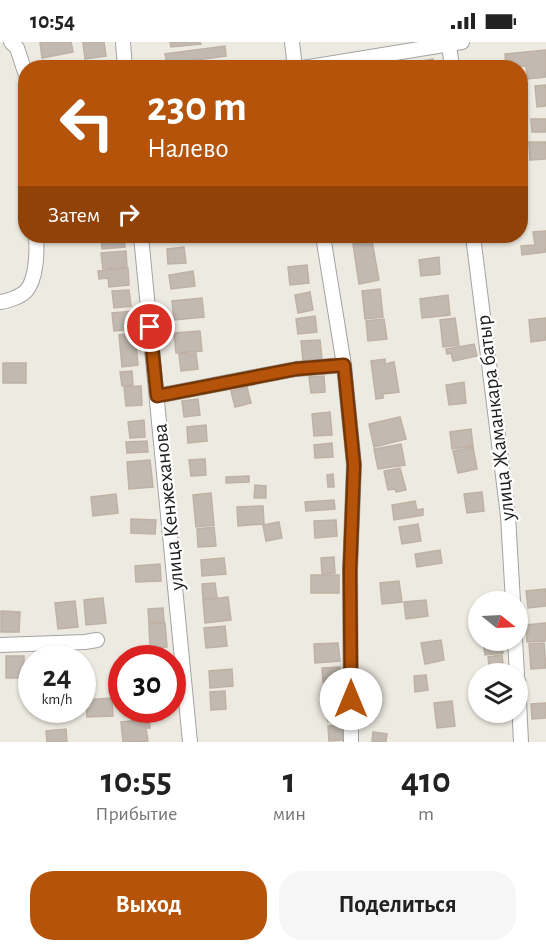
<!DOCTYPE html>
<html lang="ru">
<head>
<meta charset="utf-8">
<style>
  :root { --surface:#fff; --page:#f6f6f6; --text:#222; --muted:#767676; --accent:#b45309 }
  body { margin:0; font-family:"Alegreya Sans",sans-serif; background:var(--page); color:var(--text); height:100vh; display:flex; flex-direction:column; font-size:22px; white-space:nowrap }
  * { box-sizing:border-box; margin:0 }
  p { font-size:20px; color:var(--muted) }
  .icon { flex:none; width:33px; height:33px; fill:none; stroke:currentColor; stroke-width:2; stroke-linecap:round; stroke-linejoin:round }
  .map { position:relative; height:700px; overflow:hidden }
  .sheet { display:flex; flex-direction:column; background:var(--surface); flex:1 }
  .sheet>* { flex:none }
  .top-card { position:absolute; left:18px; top:18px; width:510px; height:183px; border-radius:24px; box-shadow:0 2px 4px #0004; background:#b45309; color:#fff; overflow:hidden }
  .needle { width:39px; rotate:108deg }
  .fabs { position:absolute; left:468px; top:549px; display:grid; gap:12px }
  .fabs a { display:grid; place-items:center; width:60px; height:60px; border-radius:50%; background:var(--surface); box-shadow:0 2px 4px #0004; font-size:30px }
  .speed { position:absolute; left:18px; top:603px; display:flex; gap:12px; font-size:30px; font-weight:700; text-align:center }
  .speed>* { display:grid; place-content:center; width:78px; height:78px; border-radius:50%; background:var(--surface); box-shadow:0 2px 4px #0004; line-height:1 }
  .speed small { font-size:15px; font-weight:400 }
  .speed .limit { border:9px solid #d22; background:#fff; color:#111 }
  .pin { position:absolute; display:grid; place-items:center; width:51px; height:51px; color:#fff; margin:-26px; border:3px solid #fff; border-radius:50%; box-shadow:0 2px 6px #0007 }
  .me { position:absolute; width:66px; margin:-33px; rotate:0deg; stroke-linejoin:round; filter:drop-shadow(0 0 4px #0008) }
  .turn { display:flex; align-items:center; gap:21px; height:126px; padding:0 30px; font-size:27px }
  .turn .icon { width:78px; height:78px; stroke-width:2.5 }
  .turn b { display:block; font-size:42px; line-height:51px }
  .then { display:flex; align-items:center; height:57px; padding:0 30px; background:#0003; gap:12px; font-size:22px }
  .eta { display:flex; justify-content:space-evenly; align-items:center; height:102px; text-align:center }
  .eta b { font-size:36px; font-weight:700; line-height:42px }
  .cta { display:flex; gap:12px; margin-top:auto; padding:12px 30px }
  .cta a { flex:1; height:69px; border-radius:24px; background:var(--accent); color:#fff; font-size:24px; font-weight:700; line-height:69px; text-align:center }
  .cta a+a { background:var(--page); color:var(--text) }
  .status { display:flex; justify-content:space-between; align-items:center; height:42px; padding:0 30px; background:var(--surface); direction:ltr }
  .status svg { height:16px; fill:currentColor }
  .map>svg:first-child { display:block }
  .building { fill:#c2bab1; stroke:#bfb1a4; stroke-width:1.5 }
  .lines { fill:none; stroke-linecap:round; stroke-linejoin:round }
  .minor-casing { stroke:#a3a3a3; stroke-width:16 }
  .minor { stroke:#fff; stroke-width:14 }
  .route-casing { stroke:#753606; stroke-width:15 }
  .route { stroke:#b45309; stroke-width:10 }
  .labels { text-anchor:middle; stroke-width:4.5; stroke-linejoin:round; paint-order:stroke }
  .street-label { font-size:21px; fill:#1c1c1c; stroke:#fff }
</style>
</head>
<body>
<div class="status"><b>10:54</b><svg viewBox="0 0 49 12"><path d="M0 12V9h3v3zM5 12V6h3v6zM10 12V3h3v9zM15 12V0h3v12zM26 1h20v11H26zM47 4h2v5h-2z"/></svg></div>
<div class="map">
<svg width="546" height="700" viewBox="0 0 546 700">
  <rect width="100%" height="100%" fill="#edeae1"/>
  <g class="building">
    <path d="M40 0H71L73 10 42 16Z"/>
    <path d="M83 0H104L106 14 85 17Z"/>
    <path d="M170 0H200L201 2 171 5Z"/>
    <path d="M225 4 226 14 167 22 165 12Z"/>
    <path d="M546 8V35L527 37 526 24 506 26 505 12Z"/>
    <path d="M433 17 434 26H412L411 21Z"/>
    <path d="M546 43V64L537 65 535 44Z"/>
    <path d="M531 77H546V90H532Z"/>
    <path d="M529 100H546V117L530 118Z"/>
    <path d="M546 189V210L522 213 521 204 535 203 533 190Z"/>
    <path d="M101 194H124L125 205 102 207Z"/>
    <path d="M165 194H183V198L166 199Z"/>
    <path d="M285 194H300V199L286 200Z"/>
    <path d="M351 194H370L371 196 351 199Z"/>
    <path d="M372 199 379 238 359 242 353 202Z"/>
    <path d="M184 205 186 221 168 222 167 207Z"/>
    <path d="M126 209 127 225 103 227 101 211Z"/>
    <path d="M439 215 440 232 421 234 419 218Z"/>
    <path d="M307 223 309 241 290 243 288 225Z"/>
    <path d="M128 226 129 243 109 245 108 236 99 237 98 229Z"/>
    <path d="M193 229 195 244 171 247 169 233Z"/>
    <path d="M380 247 383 275 365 277 362 249Z"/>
    <path d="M129 248 131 264 114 266 112 249Z"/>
    <path d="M310 250 313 268 298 271 295 253Z"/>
    <path d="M448 253 450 273 422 276 420 257Z"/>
    <path d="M202 256 204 275 174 278 172 259Z"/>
    <path d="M133 269 134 287 114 289 112 271Z"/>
    <path d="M315 274 317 290 298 292 296 277Z"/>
    <path d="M455 276 459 303 443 305 440 278Z"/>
    <path d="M546 276V298L531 300 529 278Z"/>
    <path d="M384 277 387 297 368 299 366 279Z"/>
    <path d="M200 289 202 309 176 311 174 291Z"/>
    <path d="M135 291 138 323 122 325 119 293Z"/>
    <path d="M320 298 322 317 303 319 301 299Z"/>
    <path d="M474 302 477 314 453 319 451 311 447 312 446 307Z"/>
    <path d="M196 311 198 327 181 329 179 312Z"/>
    <path d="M385 317V322L394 320 399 350 383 352V356L376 357 371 319Z"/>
    <rect x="3" y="321" width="23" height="20"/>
    <path d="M132 329 133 343 122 344 120 330Z"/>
    <path d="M324 334 325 350 311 351 309 335Z"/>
    <path d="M464 340 466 361 449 363 446 343Z"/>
    <path d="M141 344 142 363 126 364 124 345Z"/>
    <path d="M247 345 251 361 235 365 231 349Z"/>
    <path d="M198 357 200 373 184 375 182 359Z"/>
    <path d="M330 370 332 393 314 394 312 372Z"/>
    <path d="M400 375 406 397 374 405 369 382Z"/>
    <path d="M144 378 145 395 130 396 128 380Z"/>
    <path d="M206 383 207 399 188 401 187 385Z"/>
    <path d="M471 387 473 404 452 407 450 390Z"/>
    <path d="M147 399 148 410 127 411 126 400Z"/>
    <path d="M332 401 333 415 315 416 314 403Z"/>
    <path d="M401 402 405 423 378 427 374 407Z"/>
    <path d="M473 405 477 427 458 431 453 409Z"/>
    <path d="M205 417 206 433 191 434 189 418Z"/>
    <path d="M150 418 153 445 129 447 127 420Z"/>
    <path d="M400 426 406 448 396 450 395 447 388 448 384 429Z"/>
    <path d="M333 432 334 445H328L327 433Z"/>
    <path d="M249 434V440L226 441V435Z"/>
    <path d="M255 443 266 444V456H254Z"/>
    <path d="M482 450 484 469 467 471 464 452Z"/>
    <path d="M211 451 214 483 196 485 193 453Z"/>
    <path d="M116 452 118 471 93 474 91 455Z"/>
    <path d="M334 458 335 467 306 469 305 460Z"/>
    <path d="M415 459 417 468 423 467V473L394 478 392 463Z"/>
    <path d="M263 464 264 482 238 484 237 465Z"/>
    <path d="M131 477 156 478 155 492 131 491Z"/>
    <path d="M336 478 337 494 315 496 314 479Z"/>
    <path d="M279 480 282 496 266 499 263 483Z"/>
    <path d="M418 482 421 499 402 502 399 485Z"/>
    <path d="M214 485 216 504 198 505 197 487Z"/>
    <path d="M440 508 442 521 417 525 415 512Z"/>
    <path d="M334 515 335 531 322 532 321 516Z"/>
    <path d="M224 516 226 532 202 534 201 518Z"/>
    <path d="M160 522 161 539 136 540 135 524Z"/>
    <rect x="311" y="533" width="28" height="18"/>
    <path d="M399 539 402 560 382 562 380 541Z"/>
    <path d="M215 541 217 556 203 557 202 542Z"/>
    <path d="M546 547V564L528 566 526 549Z"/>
    <path d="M228 555 231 578 205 581 203 558Z"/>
    <path d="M103 556 106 581 86 583 84 558Z"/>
    <path d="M426 558 428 574 406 577 404 560Z"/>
    <path d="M75 559 78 585 58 587 55 561Z"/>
    <path d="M163 566 164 580 149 581 148 567Z"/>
    <path d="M1 569 20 570 19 590H1Z"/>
    <path d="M165 581 167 605 150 606 149 582Z"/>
    <path d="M546 581V599L527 600 526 583Z"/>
    <path d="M225 584 227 604 206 606 204 586Z"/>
    <path d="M441 598 444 618 425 622 421 601Z"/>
    <path d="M483 598H502L503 611 485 613Z"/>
    <path d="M338 601 340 619 315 621 314 602Z"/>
    <path d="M544 601 546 626 531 627 529 602Z"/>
    <path d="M502 613 504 632H490L488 615Z"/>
    <rect x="6" y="614" width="18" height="22"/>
    <path d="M340 625 341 639 323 640 322 626Z"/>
    <path d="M232 627 233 644 210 646 209 629Z"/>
    <path d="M426 633 428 648 415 650 414 634Z"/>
    <path d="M341 642 342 658 327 659 326 643Z"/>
    <path d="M225 649 226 667 211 668 210 650Z"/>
    <path d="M112 656 113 674 87 675 86 658Z"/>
    <path d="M452 659 455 684 437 686 434 661Z"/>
    <path d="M546 661V676L532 677 531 662Z"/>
    <path d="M342 663 343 678 328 679 327 664Z"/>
    <path d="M149 677 150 686H146L148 699 123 700 121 680Z"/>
    <path d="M342 683 343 698 329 699 328 684Z"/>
    <path d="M66 687 67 700H47L46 689Z"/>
    <path d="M373 690 387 692 386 700H372Z"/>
  </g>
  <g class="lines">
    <g class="minor-casing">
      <g id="minor">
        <path d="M11 0 17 6 26 33"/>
        <path d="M123 0 125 26"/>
        <path d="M292 0 295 26"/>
        <path d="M449 2 452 26"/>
        <path d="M303 26 462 0"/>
        <path d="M141 194 190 700"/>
        <path d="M323 194 344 323 354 423 350 528 351 700"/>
        <path d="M473 194 508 474 513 560"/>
        <path d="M0 260C8 259 20 255 26 249 37 237 37 208 36 194"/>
        <path d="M157 354 296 327 344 323"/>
        <path d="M515 598 517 632"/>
        <path d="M0 603 85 600 97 598"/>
        <path d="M518 638 521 700"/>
      </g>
    </g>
    <use href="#minor" class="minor"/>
  </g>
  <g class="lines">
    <g class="route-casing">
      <path id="route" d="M150 285 157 354 296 327 344 323 354 423 350 528 351 657"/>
    </g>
    <use href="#route" class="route"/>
  </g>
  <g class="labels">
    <g class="street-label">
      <text transform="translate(495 376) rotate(-97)" y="7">улица Жаманкара батыр</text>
      <text transform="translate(168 465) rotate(-96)" y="7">улица Кенжеханова</text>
    </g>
  </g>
</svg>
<div class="fabs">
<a><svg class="needle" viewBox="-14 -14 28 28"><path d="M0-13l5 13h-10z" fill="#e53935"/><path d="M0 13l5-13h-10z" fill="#767676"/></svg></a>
<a><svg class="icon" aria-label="layers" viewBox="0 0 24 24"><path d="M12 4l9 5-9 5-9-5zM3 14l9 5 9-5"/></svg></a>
</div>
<div class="speed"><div>24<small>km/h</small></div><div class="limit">30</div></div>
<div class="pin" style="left:150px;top:285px;background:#d93025"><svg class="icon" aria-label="arrive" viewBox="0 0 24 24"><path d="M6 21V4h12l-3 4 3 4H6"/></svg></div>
<svg class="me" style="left:351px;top:657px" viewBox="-20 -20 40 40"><circle r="19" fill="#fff"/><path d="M0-13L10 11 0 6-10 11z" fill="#b45309"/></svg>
<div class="top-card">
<div class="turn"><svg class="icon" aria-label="left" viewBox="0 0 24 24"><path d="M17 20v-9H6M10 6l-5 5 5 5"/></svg><div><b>230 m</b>Налево</div></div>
<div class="then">Затем<svg class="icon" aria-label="right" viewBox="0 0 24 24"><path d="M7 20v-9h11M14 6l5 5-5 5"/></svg></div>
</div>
</div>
<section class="sheet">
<div class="eta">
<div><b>10:55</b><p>Прибытие</p></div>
<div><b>1</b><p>мин</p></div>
<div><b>410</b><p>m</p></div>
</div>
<div class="cta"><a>Выход</a><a>Поделиться</a></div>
</section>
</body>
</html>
